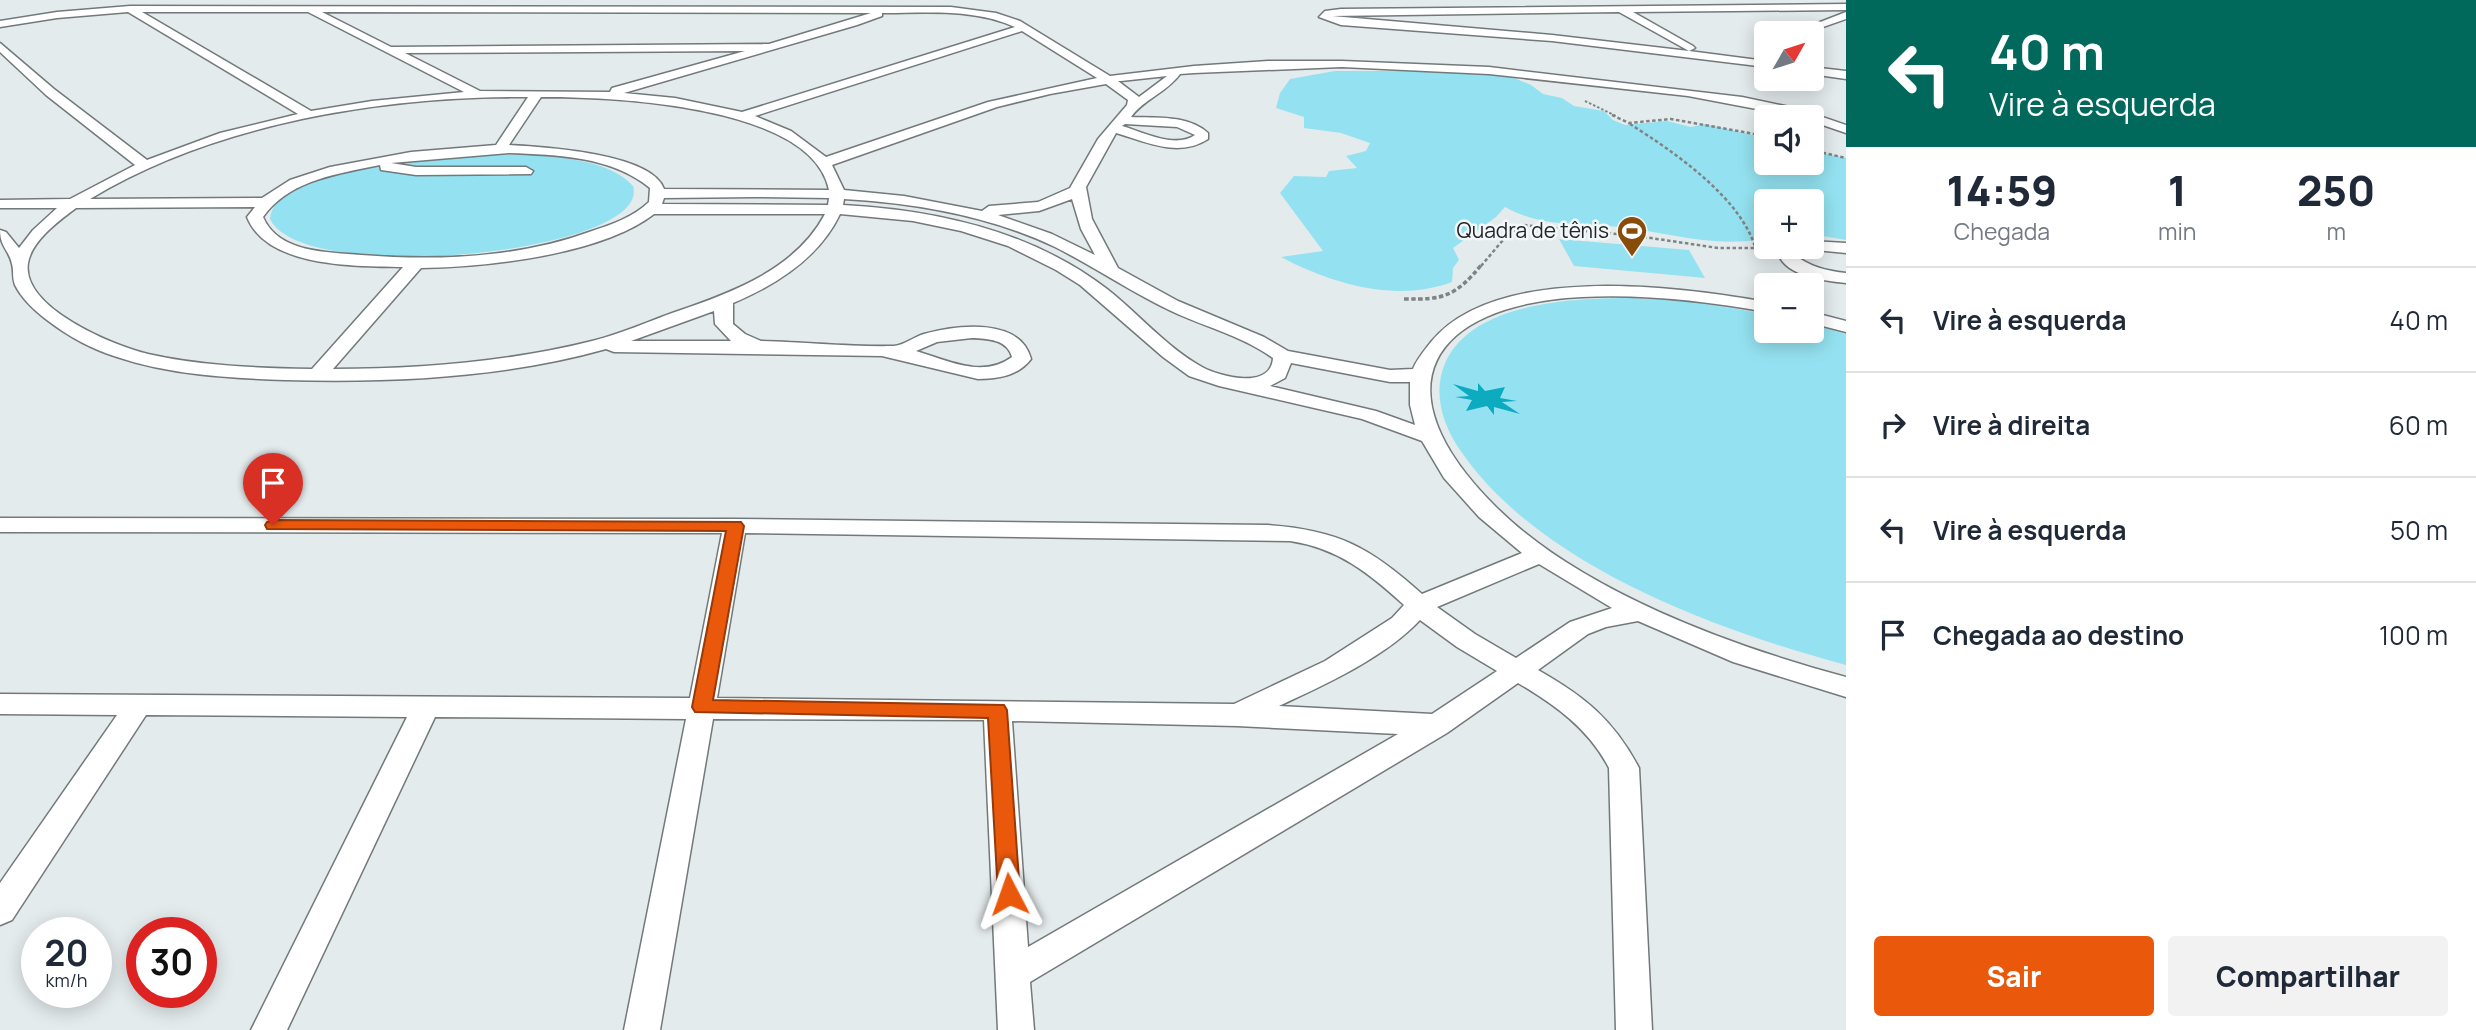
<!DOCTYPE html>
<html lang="pt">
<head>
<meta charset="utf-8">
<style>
  :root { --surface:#fff; --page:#f2f2f3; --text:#1f2937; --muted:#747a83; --line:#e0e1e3; --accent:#ea580c }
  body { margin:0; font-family:Manrope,sans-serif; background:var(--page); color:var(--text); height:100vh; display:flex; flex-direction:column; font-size:26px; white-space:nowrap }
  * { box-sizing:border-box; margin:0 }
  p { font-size:23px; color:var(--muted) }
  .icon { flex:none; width:38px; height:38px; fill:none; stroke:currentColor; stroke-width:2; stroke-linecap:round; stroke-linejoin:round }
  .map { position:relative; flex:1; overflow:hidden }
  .drawer { display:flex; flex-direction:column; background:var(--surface); width:630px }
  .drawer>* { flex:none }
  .top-card { background:#00695c; color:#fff; overflow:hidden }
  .needle { width:46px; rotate:51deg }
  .controls { position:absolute; left:1754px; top:21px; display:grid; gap:14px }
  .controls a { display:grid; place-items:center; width:70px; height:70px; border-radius:7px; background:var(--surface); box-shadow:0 4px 18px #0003; font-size:35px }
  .speed { position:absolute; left:21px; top:917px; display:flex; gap:14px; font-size:35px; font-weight:700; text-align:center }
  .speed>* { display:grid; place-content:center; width:91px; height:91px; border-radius:50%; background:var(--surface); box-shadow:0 4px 18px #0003; line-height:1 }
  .speed small { font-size:18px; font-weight:400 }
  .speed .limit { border:10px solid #d22; background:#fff; color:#111 }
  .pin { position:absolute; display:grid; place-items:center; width:60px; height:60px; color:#fff; margin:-72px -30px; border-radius:50% 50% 50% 0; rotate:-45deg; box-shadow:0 0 7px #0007 }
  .pin .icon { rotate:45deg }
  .me { position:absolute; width:77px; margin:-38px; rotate:356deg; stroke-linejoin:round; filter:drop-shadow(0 0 5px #0008) }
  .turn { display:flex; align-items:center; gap:24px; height:147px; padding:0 28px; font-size:32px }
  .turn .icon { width:91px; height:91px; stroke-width:2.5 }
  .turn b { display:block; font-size:49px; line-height:60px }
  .eta { display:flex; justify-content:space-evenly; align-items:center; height:119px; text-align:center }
  .eta b { font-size:42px; font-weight:800; line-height:49px }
  .action { display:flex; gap:14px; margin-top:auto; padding:14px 28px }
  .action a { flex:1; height:80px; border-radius:7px; background:var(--accent); color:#fff; font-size:28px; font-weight:800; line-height:80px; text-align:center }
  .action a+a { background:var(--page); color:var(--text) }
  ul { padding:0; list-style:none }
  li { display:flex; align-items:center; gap:21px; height:105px; padding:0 28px; border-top:2px solid var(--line) }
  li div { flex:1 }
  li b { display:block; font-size:26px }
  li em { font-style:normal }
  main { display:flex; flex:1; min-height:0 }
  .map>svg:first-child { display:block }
  .green { fill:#94e2f1 }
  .water { fill:#0dabc0 }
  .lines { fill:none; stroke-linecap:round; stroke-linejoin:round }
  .street-casing { stroke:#73797a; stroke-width:3 }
  .path-far2 { stroke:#7f8384; stroke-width:2; stroke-dasharray:2.5 2; stroke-linecap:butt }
  .path-far1 { stroke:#7f8384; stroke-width:2.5; stroke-dasharray:3.5 2.5; stroke-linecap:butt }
  .path { stroke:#7f8384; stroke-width:3.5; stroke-dasharray:4.5 2.5; stroke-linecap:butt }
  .street { fill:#fff; fill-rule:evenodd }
  .route { fill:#ea580c; stroke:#983908; stroke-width:2 }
  .labels { text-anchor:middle; stroke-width:5; stroke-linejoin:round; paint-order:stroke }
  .far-poi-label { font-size:21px; fill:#242627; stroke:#f2f8f9; text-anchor:end }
</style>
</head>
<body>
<main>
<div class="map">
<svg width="1846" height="1030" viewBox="0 0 1846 1030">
  <rect width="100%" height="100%" fill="#e4ebec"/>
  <g class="green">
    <path d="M1335 71H1438L1507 75 1531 85 1543 94 1562 98 1574 106 1604 111 1613 120 1625 125 1667 121 1691 127 1705 124 1766 138V163H1811V151L1846 158V240L1811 234V201H1766V238C1716 249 1671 233 1621 227 1580 223 1543 228 1505 207L1496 217 1453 248 1459 260 1453 268 1452 282C1396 303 1332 284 1281 257L1323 251 1280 193 1294 176 1326 177 1329 171 1357 168 1346 156 1366 151 1370 143 1341 133 1304 128V117L1276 108 1280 93 1290 79Z"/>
    <path d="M497 154C536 155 606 155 633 186 654 253 302 288 270 219 275 163 454 158 497 154Z"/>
    <path d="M1559 239 1689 250 1705 278 1574 266Z"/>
    <path d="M1633 298 1696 302 1766 314V331H1811V324L1846 334V665C1716 630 1539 566 1460 450 1442 424 1432 391 1446 361 1475 301 1577 298 1633 298Z"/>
  </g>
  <path class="water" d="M1478 383 1485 391 1505 387 1500 398 1517 401 1502 402 1520 414 1494 407V415L1487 406 1466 411 1472 400 1455 397 1469 396 1453 384 1478 391Z"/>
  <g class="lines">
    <g class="street-casing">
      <g id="street">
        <path d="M1846 4V10L1633 12 1693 46 1695 48 1689 51 1766 61V67L1552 41 1341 25 1319 17 1325 11 1341 9ZM1619 12 1689 51 1552 35 1332 16Z"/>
        <path d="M130 6 951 7 996 13 1020 21 1110 76 1194 66 1268 61H1342L1489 67 1742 97 1799 109 1846 125V133L1811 121V117H1798L1688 96 1489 74 1342 67 1194 73 1180 74C1166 93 1144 99 1131 117 1157 118 1188 115 1208 133V139C1179 158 1146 142 1116 133L1086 187 1092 219 1118 268 1178 301 1264 337 1288 351 1390 370 1413 369C1417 359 1424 351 1431 342 1495 263 1676 286 1766 302V312C1705 301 1644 294 1582 297 1428 305 1378 389 1494 505 1579 591 1731 646 1846 677V697L1733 662 1638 621 1606 627 1588 634 1538 670C1584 696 1614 720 1639 768L1652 1030H1616L1609 768C1589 729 1555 705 1518 683L1447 733 1030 982 1034 1030H998L984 720 713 719 660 1030H624L686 719 435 717 287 1030H251L407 717 146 715 12 920 0 925V883L117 715 0 714V694L690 698 722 533 0 532V518L735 519 1268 525C1338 530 1370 547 1422 594L1522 553 1479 517 1444 478 1422 441 1362 419 1219 386 1189 376 1163 357 1080 285 1056 270 1008 246 961 231 913 221 840 214C819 258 776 285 733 303V324L745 334 761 341C805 342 850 347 894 346 904 345 914 337 924 334 957 325 1020 317 1031 359 1018 376 998 379 978 379L882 356 614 352 606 349C504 378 391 383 285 380 228 378 171 375 117 357 91 349 68 336 47 320 34 310 22 299 15 285 12 277 14 271 12 264 9 250 0 247 0 230L6 232 19 248 33 230 57 208H0V200L70 199 135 165 46 95 0 52V43L54 89 147 160 220 133 298 114 128 12 57 18 0 27V21L57 12ZM142 12H308L464 92 372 101 311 111ZM322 12 871 13 769 44 391 47ZM882 13C926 13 974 8 1015 27L742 112 675 98 624 93 857 25 882 16ZM1022 31 1097 78 988 102 826 157 791 131 755 116ZM745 51 612 88 610 92 480 91 405 53ZM1167 76 1139 97 1118 81H1121ZM1106 84 1128 100 1127 105 1098 139 1070 188 1038 202 989 206 982 211 904 196 844 190 832 165 997 107 1050 94ZM528 97 496 145 411 152 330 167 290 180 262 198 90 199C215 123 384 96 528 97ZM541 97C609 97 812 104 829 190L664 189C652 153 543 147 509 145ZM1125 124 1177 127 1195 135C1175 149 1143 132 1122 126ZM509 153C557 155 611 156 650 188L649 202C633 217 613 224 592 231 518 258 439 261 361 255 328 252 278 253 263 217 287 183 330 175 370 167L380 165 381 170 416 175 531 174 533 171 526 167H416L391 163ZM756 197 829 198 828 205 662 204 664 198ZM844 199C915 203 990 216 1055 247 1093 266 1128 290 1167 309 1201 326 1241 335 1273 358 1271 390 1220 377 1202 367 1166 347 1139 314 1107 289 1032 231 936 210 843 205ZM1072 199 1081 229 1095 255 1052 234 998 215 1039 211ZM255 207 247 217C267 268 356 266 403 267L312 369C258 368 201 366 148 354 114 346 21 308 28 263 32 240 59 221 76 208ZM654 214H825C796 269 733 292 678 311 649 321 621 334 592 341 508 362 419 369 333 369L421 268C486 267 601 255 654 214ZM714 311 715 324 731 341H631ZM972 338C988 339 1007 339 1012 357 982 379 947 360 916 351L937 342ZM1291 363 1390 382H1410V405L1415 425 1376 411 1270 386 1285 378ZM745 533 1290 541C1338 548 1369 573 1404 605L1392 618 1325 661 1234 704 717 698ZM1539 564 1612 608 1570 622 1516 658 1475 634 1437 607ZM1420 620 1457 647 1497 671 1432 714 1279 706C1326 684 1384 658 1420 620ZM1012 721 1237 726 1398 734 1028 947Z"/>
        <path d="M1846 12V19L1806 33H1792Z"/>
        <path d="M1811 67 1846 71V79L1811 74Z"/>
        <path d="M1811 241 1846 243V253L1805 249 1804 247H1811Z"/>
        <path d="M1782 247H1800L1795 255C1810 267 1827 271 1846 273V283C1826 281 1783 276 1778 252Z"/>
        <path d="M1811 312 1846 321V332L1811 323Z"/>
      </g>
    </g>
    <path class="path-far2" d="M1585 101 1616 116"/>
    <g class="path-far1">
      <path d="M1612 115 1629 123 1671 119 1766 136"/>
      <path d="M1630 124C1674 152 1742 198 1756 250L1766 255"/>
      <path d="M1811 150 1846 158"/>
      <path d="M1481 266 1503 240 1523 225 1637 236 1718 248H1767"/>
    </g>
    <path class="path" d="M1404 299C1444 300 1456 296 1482 264"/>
    <use href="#street" class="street"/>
  </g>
  <path class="route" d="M273 520 741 522 744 526 713 700 1004 705 1007 710 1020 894 1017 901 1009 904 1001 901 998 894 988 718 695 712 692 707 726 531 267 529 265 525 267 522Z"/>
  <defs>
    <g id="stadium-pin" transform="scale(1.575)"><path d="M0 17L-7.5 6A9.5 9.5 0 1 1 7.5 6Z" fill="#884d09" stroke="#f2f8f9"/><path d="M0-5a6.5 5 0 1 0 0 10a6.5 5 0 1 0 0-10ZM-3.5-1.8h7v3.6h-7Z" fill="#fff"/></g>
  </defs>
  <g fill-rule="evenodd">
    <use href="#stadium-pin" x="1632" y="231"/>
  </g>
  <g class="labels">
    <g class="far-poi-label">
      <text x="1609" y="238">Quadra de tênis</text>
    </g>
  </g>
</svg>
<div class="controls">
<a><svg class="needle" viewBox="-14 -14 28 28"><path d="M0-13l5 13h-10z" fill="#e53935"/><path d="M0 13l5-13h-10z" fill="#747a83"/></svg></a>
<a><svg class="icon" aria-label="sound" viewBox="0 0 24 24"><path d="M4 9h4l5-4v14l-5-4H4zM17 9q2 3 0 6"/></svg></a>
<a>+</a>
<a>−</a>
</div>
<div class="speed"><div>20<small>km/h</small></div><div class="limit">30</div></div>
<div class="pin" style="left:273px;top:525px;background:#d93025"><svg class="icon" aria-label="arrive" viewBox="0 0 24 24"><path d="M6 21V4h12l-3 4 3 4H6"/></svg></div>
<svg class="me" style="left:1009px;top:894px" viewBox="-20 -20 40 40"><path d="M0-17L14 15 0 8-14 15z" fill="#ea580c" stroke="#fff" stroke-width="4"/></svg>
</div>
<section class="drawer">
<div class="top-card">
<div class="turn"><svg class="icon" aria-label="left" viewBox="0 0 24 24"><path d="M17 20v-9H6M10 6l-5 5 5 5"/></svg><div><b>40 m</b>Vire à esquerda</div></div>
</div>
<div class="eta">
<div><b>14:59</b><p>Chegada</p></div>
<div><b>1</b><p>min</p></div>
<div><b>250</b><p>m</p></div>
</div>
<ul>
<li><svg class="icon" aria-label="left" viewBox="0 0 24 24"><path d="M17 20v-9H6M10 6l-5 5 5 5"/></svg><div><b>Vire à esquerda</b></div><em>40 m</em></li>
<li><svg class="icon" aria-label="right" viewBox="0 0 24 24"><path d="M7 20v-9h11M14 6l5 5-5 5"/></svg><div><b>Vire à direita</b></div><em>60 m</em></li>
<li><svg class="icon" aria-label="left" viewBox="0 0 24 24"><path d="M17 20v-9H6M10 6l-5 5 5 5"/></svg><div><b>Vire à esquerda</b></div><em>50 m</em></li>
<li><svg class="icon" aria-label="arrive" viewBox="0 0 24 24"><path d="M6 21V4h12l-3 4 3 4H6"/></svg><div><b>Chegada ao destino</b></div><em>100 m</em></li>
</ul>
<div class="action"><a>Sair</a><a>Compartilhar</a></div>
</section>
</main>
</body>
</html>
